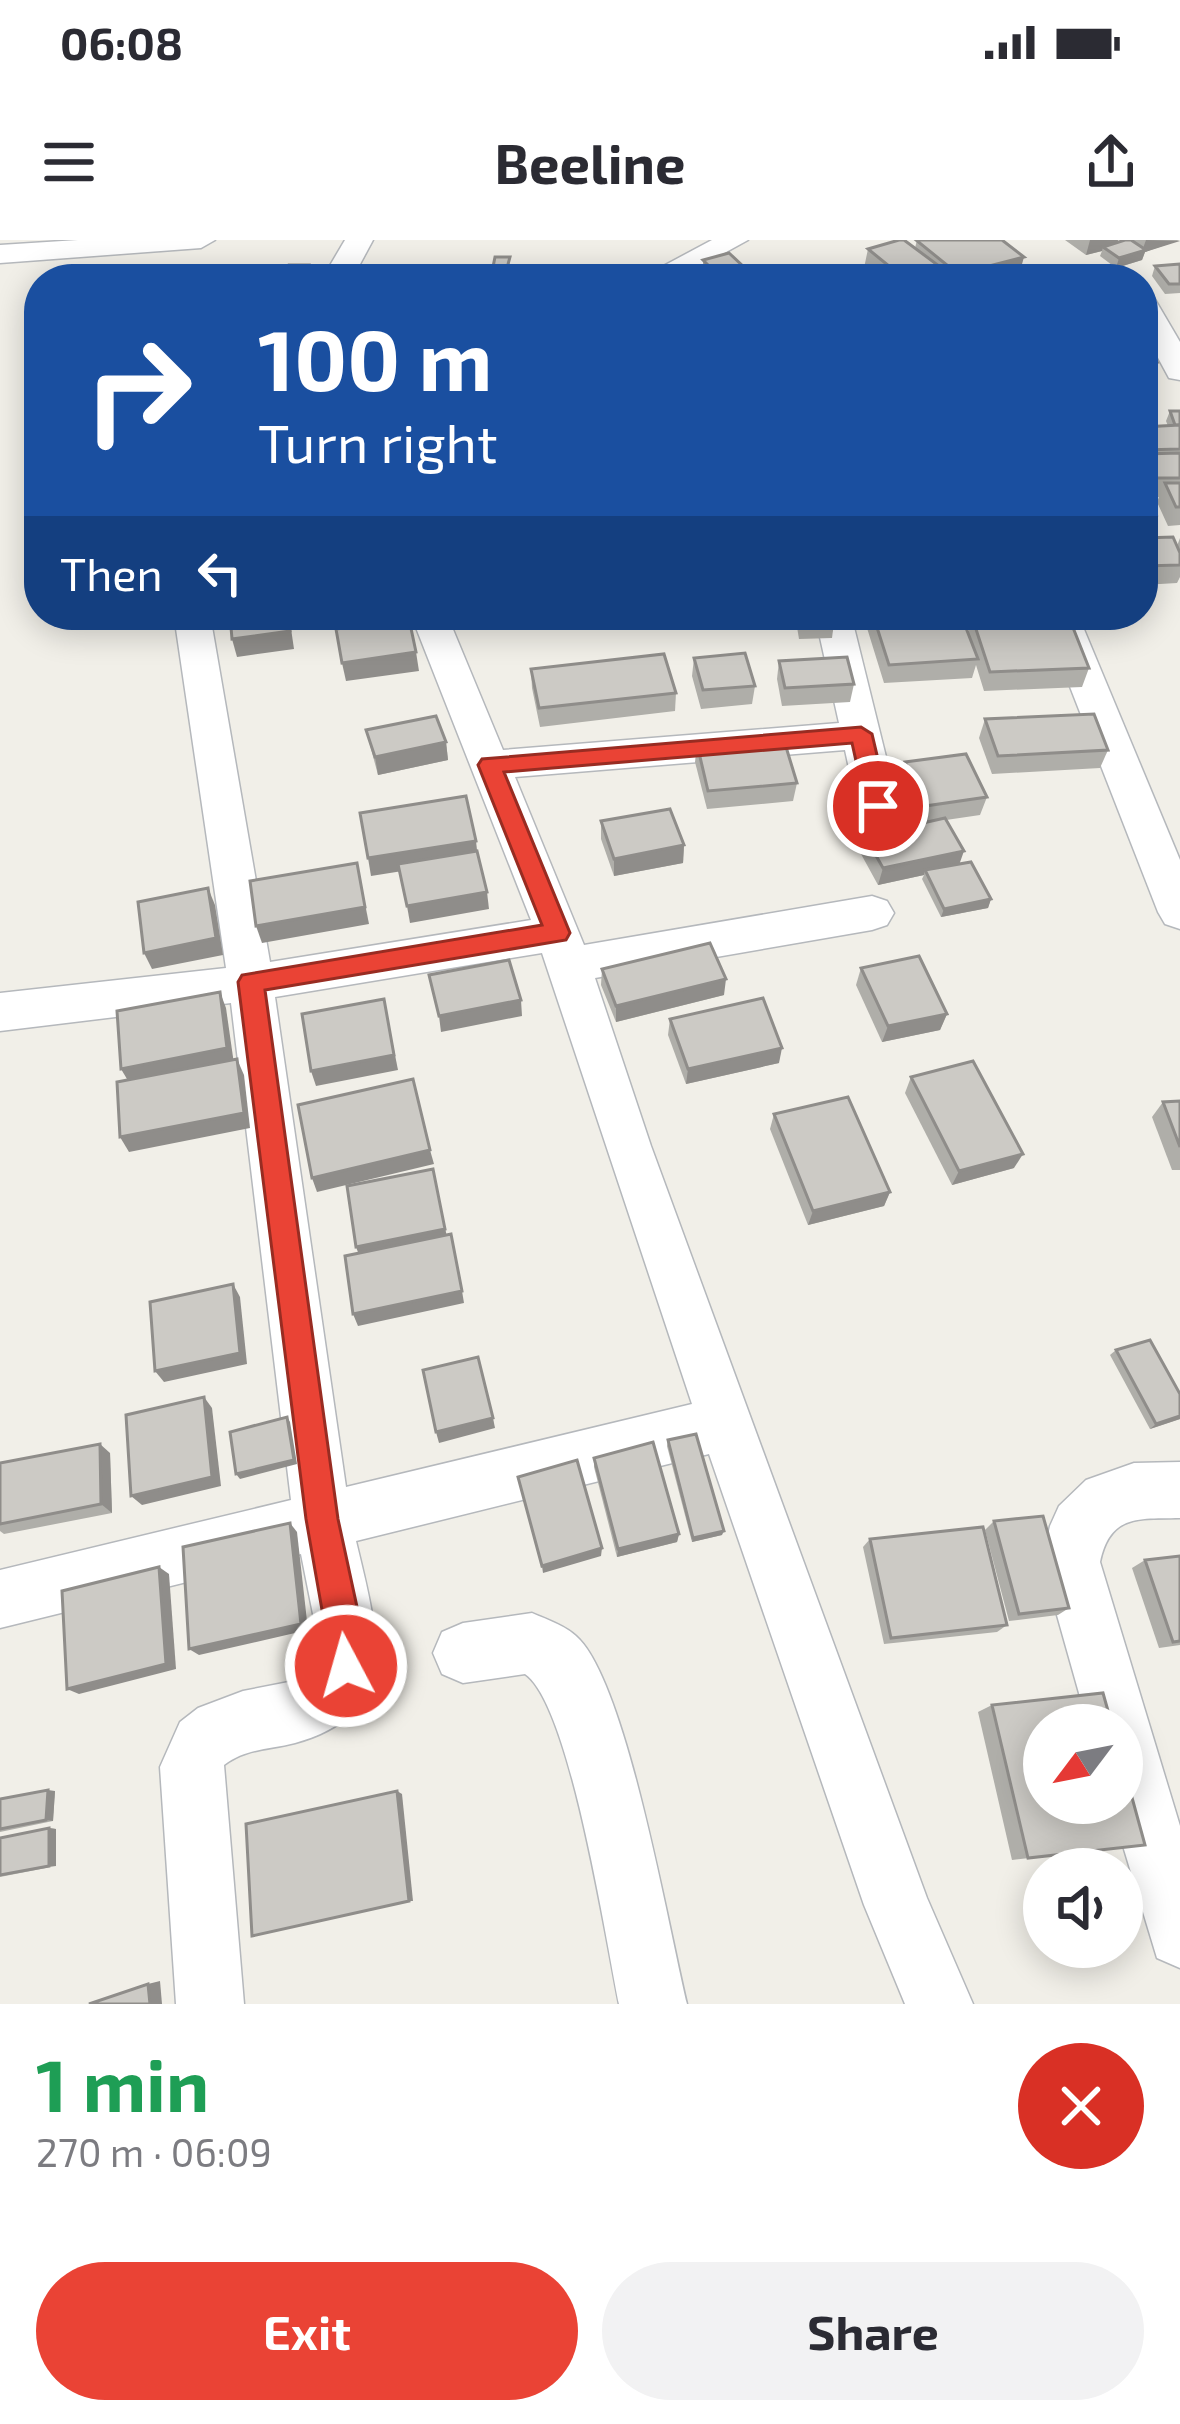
<!DOCTYPE html>
<html lang="en">
<head>
<meta charset="utf-8">
<style>
  :root { --surface:#fff; --page:#f2f2f3; --text:#2b2b33; --muted:#7c7c81; --accent:#ea4335 }
  body { margin:0; font-family:"Exo 2",sans-serif; background:var(--page); color:var(--text); height:100vh; display:flex; flex-direction:column; font-size:45px; white-space:nowrap }
  * { box-sizing:border-box; margin:0 }
  p { font-size:39px; color:var(--muted) }
  .icon { flex:none; width:66px; height:66px; fill:none; stroke:currentColor; stroke-width:2; stroke-linecap:round; stroke-linejoin:round }
  .map { position:relative; height:1764px; overflow:hidden }
  .panel { display:flex; flex-direction:column; background:var(--surface); flex:1 }
  .panel>* { flex:none }
  .banner { position:absolute; left:24px; top:24px; width:1134px; height:366px; border-radius:48px; box-shadow:0 6px 30px #0003; background:#1a4fa0; color:#fff; overflow:hidden }
  .needle { width:78px; rotate:238deg }
  .buttons { position:absolute; left:1023px; top:1464px; display:grid; gap:24px }
  .buttons a { display:grid; place-items:center; width:120px; height:120px; border-radius:50%; background:var(--surface); box-shadow:0 6px 30px #0003; font-size:60px }
  .pin { position:absolute; display:grid; place-items:center; width:102px; height:102px; color:#fff; margin:-51px; border:6px solid #fff; border-radius:50%; box-shadow:0 3px 12px #0007 }
  .me { position:absolute; width:132px; margin:-66px; rotate:354deg; stroke-linejoin:round; filter:drop-shadow(0 0 9px #0008) }
  .turn { display:flex; align-items:center; gap:42px; height:252px; padding:0 36px; font-size:54px }
  .turn .icon { width:156px; height:156px; stroke-width:2.5 }
  .turn b { display:block; font-size:84px; line-height:102px }
  .then { display:flex; align-items:center; height:114px; padding:0 36px; background:#0003; gap:24px; font-size:45px }
  .round { display:grid; place-items:center; flex:none; width:126px; height:126px; border-radius:63px; background:var(--page) }
  .overview { display:flex; align-items:center; justify-content:space-between; height:204px; padding:0 36px }
  h1 { font-size:72px; font-weight:700; line-height:90px; color:#1e9e55 }
  .cta { display:flex; gap:24px; margin-top:auto; padding:24px 36px }
  .cta a { flex:1; height:138px; border-radius:72px; background:var(--accent); color:#fff; font-size:48px; font-weight:700; line-height:138px; text-align:center }
  .cta a+a { background:var(--page); color:var(--text) }
  .status { display:flex; justify-content:space-between; align-items:center; height:84px; padding:0 60px; background:var(--surface); direction:ltr }
  .status svg { height:33px; fill:currentColor }
  header { display:flex; justify-content:space-between; align-items:center; height:156px; padding:0 36px; background:var(--surface); font-size:54px; font-weight:700 }
  .map>svg:first-child { display:block }
  .lines { fill:none; stroke-linecap:round; stroke-linejoin:round }
  .minor-casing { stroke:#b5b8bc; stroke-width:3 }
  .minor { fill:#fff; fill-rule:evenodd }
  .wall { fill:#afaea9 }
  .shaded-wall { fill:#8f8d8a }
  .building { fill:#cccac5; stroke:#8f8d8a; stroke-width:3 }
  .route { fill:#ea4335; stroke:#982c22; stroke-width:3 }
</style>
</head>
<body>
<div class="status"><b>06:08</b><svg viewBox="0 0 49 12"><path d="M0 12V9h3v3zM5 12V6h3v6zM10 12V3h3v9zM15 12V0h3v12zM26 1h20v11H26zM47 4h2v5h-2z"/></svg></div>
<header><svg class="icon" aria-label="menu" viewBox="0 0 24 24"><path d="M4 6h16M4 12h16M4 18h16"/></svg>Beeline<svg class="icon" aria-label="share" viewBox="0 0 24 24"><path d="M12 15V3M7 8l5-5 5 5M5 13v7h14v-7"/></svg></header>
<div class="map">
<svg width="1180" height="1764" viewBox="0 0 1180 1764">
  <rect width="100%" height="100%" fill="#f1efe8"/>
  <g class="lines">
    <g class="minor-casing">
      <g id="minor">
        <path d="M78 0H215L201 8 0 23V5Z"/>
        <path d="M345 0H373L352 39H322Z"/>
        <path d="M712 0H748L677 39H639Z"/>
        <path d="M1143 53 1153 56 1180 102V140L1169 138 1143 90Z"/>
        <path d="M174 375H210L270 722 531 680 411 375H447L503 510 839 483 815 375H851L907 602 901 613 886 618 871 613 865 602 845 510 515 537 584 705 872 656 887 661 894 673 887 685 872 690 595 738 651 906 927 1658 973 1764H905L864 1665 709 1214 356 1301C376 1386 405 1473 295 1503 269 1510 246 1508 224 1525L244 1764H176L160 1527 180 1482 198 1468 243 1451 299 1440 312 1430 317 1394 301 1314 0 1388V1330L291 1260 231 763 0 791V753L226 728ZM542 713 692 1164 346 1247 275 757Z"/>
        <path d="M1042 375H1078L1180 620V689L1165 684 1158 672Z"/>
        <path d="M1180 1222V1278C1139 1279 1110 1274 1100 1322L1180 1586V1728L1157 1718 1110 1563H1122V1485H1088L1042 1322 1050 1286 1059 1266 1086 1240 1134 1223Z"/>
        <path d="M532 1373C548 1380 569 1387 580 1400 628 1452 668 1686 687 1764H619C606 1701 570 1464 525 1434L463 1443 442 1434 433 1413 442 1392 463 1383Z"/>
      </g>
    </g>
    <use href="#minor" class="minor"/>
  </g>
  <g class="wall">
    <path d="M917 0 1019 35 1006 39H878L864 28 868 9 915 8Z"/>
    <path d="M1065 0H1118L1117 2 1122 1 1121 0H1180L1145 12 1142 20 1116 28 1100 16 1102 11 1086 15Z"/>
    <path d="M510 17 508 38 493 37V27Z"/>
    <path d="M703 20 746 29 745 39H712L703 29Z"/>
    <path d="M1180 24V53L1165 54 1152 36 1155 26Z"/>
    <path d="M1143 105 1157 122 1153 132H1143Z"/>
    <path d="M1170 171H1180V285L1168 286 1157 262 1159 257H1146L1156 275 1152 285H1143V187L1168 186 1166 181Z"/>
    <path d="M1143 298 1177 306 1180 298V337L1177 343 1143 345Z"/>
    <path d="M795 375H835L832 398 799 399Z"/>
    <path d="M869 375H961L968 393 972 377 1089 428 1082 447 984 451 976 425 972 438 884 443 867 388Z"/>
    <path d="M694 418 755 446 752 464 701 469 692 436Z"/>
    <path d="M779 421 854 444 850 462 782 466 777 439Z"/>
    <path d="M531 429 676 453 675 471 540 487 532 448Z"/>
    <path d="M985 479 1108 510 1100 528 992 534 979 498Z"/>
    <path d="M366 490 446 502 448 520 378 535Z"/>
    <path d="M697 504 797 543 793 561 707 569 695 522Z"/>
    <path d="M905 522 987 557 980 575 946 580 959 624 991 659 988 668 941 677 922 639 924 635 878 645 861 614 865 596 920 584 900 540Z"/>
    <path d="M601 581 684 605 683 623 614 636 601 599Z"/>
    <path d="M861 728 947 774 940 790 882 802 856 745Z"/>
    <path d="M602 729 724 755 616 782 601 745Z"/>
    <path d="M670 779 779 823 686 844 668 795Z"/>
    <path d="M911 837 1014 928 952 945 905 853Z"/>
    <path d="M1180 861V930H1172L1152 877 1163 862Z"/>
    <path d="M774 874 890 952 884 966 808 985 770 889Z"/>
    <path d="M1116 1110 1180 1179 1150 1189 1110 1115Z"/>
    <path d="M668 1200 722 1295 692 1302 667 1206Z"/>
    <path d="M110 1213 112 1273 4 1294 0 1291V1223Z"/>
    <path d="M594 1218 679 1294 677 1302 617 1317 594 1227Z"/>
    <path d="M994 1281 1069 1368 1058 1375 1009 1381 985 1290Z"/>
    <path d="M870 1299 1007 1385 997 1392 884 1404 863 1307Z"/>
    <path d="M1180 1316V1405L1159 1408 1132 1328 1145 1320Z"/>
    <path d="M992 1465 1145 1605 1012 1620 978 1472Z"/>
    <path d="M55 1551 53 1581 0 1592V1559Z"/>
    <path d="M49 1588 56 1589V1626L0 1637V1598Z"/>
  </g>
  <g class="shaded-wall">
    <path d="M1090 0H1118L1116 7H1103L1102 11 1086 15Z"/>
    <path d="M1146 0 1180 1 1145 12 1142 20 1116 28 1119 18 1142 11Z"/>
    <path d="M1024 17 1019 35 1006 39H957L958 34Z"/>
    <path d="M746 29 745 39H719V36Z"/>
    <path d="M943 29 940 39H908Z"/>
    <path d="M289 375 294 409 237 417 232 399Z"/>
    <path d="M416 412 419 431 346 441 342 423Z"/>
    <path d="M446 502 448 520 378 535 375 517Z"/>
    <path d="M476 601 478 619 371 636 368 618Z"/>
    <path d="M684 605 683 623 614 636V619Z"/>
    <path d="M964 611 958 628 925 630 924 635 878 645 883 628Z"/>
    <path d="M357 623 369 684 262 703 256 686Z"/>
    <path d="M208 648 215 665 223 715 152 729 144 713Z"/>
    <path d="M487 652 489 669 410 683 407 666Z"/>
    <path d="M991 659 988 668 941 677 944 669Z"/>
    <path d="M726 739 724 755 616 782V766Z"/>
    <path d="M220 752 226 768 234 824 130 844 121 829Z"/>
    <path d="M384 759 398 830 316 846 311 831Z"/>
    <path d="M521 760 522 776 441 792 439 776Z"/>
    <path d="M947 774 940 790 882 802 888 786Z"/>
    <path d="M782 808 779 823 686 844 688 829Z"/>
    <path d="M237 819 244 835 250 888 129 912 120 897Z"/>
    <path d="M430 910 434 924 317 952 312 938Z"/>
    <path d="M1023 914 1014 928 952 945 959 931Z"/>
    <path d="M433 929 448 1002 361 1020 356 1007Z"/>
    <path d="M890 952 884 966 808 985 813 971Z"/>
    <path d="M233 1044 240 1057 247 1124 164 1142 155 1131Z"/>
    <path d="M462 1051 464 1063 358 1086 353 1074Z"/>
    <path d="M204 1157 212 1168 221 1246 142 1265 131 1256Z"/>
    <path d="M1180 1176V1179L1150 1189 1156 1184Z"/>
    <path d="M287 1177 290 1182 297 1224 240 1239 236 1234Z"/>
    <path d="M493 1178 495 1188 439 1203 436 1192Z"/>
    <path d="M100 1204 110 1213 112 1273 101 1264Z"/>
    <path d="M290 1283 297 1292 308 1390 199 1415 189 1409Z"/>
    <path d="M724 1291 722 1295 692 1302 693 1298Z"/>
    <path d="M679 1294 677 1302 617 1317 618 1309Z"/>
    <path d="M602 1308 601 1316 543 1333 542 1326Z"/>
    <path d="M159 1327 169 1334 176 1429 79 1454 67 1449Z"/>
    <path d="M48 1550 55 1551 53 1581 46 1580Z"/>
    <path d="M397 1551 402 1554 413 1661H409Z"/>
    <path d="M49 1588 56 1589V1626H49Z"/>
    <path d="M160 1741 162 1764H150L148 1744Z"/>
  </g>
  <g class="building">
    <path d="M899 0H904L943 29 905 39 868 9Z"/>
    <path d="M916 0H1002L1024 17 958 34Z"/>
    <path d="M1125 0H1131L1146 10 1119 18 1103 7Z"/>
    <path d="M729 13 746 29 719 36 703 20Z"/>
    <path d="M495 17H510L507 28 493 27Z"/>
    <path d="M1180 24V44H1169L1155 26Z"/>
    <path d="M289 25H309L306 39H259V36H286Z"/>
    <path d="M440 29 444 39H415L413 33Z"/>
    <path d="M1143 105H1149L1157 122H1143Z"/>
    <path d="M1170 171H1180V185H1175Z"/>
    <path d="M1180 185V209L1143 210V187Z"/>
    <path d="M1180 213V238H1151L1143 220V214Z"/>
    <path d="M1165 243H1180V267H1176Z"/>
    <path d="M1143 253 1156 275 1143 276Z"/>
    <path d="M1173 297 1180 313V325L1143 326V298Z"/>
    <path d="M230 375H288L290 391 232 399Z"/>
    <path d="M802 375H835L836 379 802 380Z"/>
    <path d="M873 375H961L978 419 889 425Z"/>
    <path d="M1035 375H1068L1089 428 990 432 972 377Z"/>
    <path d="M409 379 416 412 342 423 336 389Z"/>
    <path d="M745 413 755 446 703 450 694 418Z"/>
    <path d="M664 414 676 453 539 468 531 429Z"/>
    <path d="M847 417 854 444 785 448 779 421Z"/>
    <path d="M1094 474 1108 510 998 516 985 479Z"/>
    <path d="M436 476 446 502 375 517 366 490Z"/>
    <path d="M783 497 797 543 708 551 697 504Z"/>
    <path d="M966 514 987 557 925 566 905 522Z"/>
    <path d="M466 556 476 601 368 618 360 573Z"/>
    <path d="M670 569 684 605 614 619 601 581Z"/>
    <path d="M945 578 964 611 883 628 865 596Z"/>
    <path d="M477 611 487 652 407 666 398 624Z"/>
    <path d="M971 622 991 659 944 669 925 630Z"/>
    <path d="M357 623 365 667 256 686 250 641Z"/>
    <path d="M208 648 216 698 144 713 138 662Z"/>
    <path d="M710 703 726 739 616 766 602 729Z"/>
    <path d="M919 716 947 774 888 786 861 728Z"/>
    <path d="M509 720 521 760 439 776 429 735Z"/>
    <path d="M220 752 227 808 121 829 117 771Z"/>
    <path d="M763 758 782 808 688 829 670 779Z"/>
    <path d="M384 759 394 815 311 831 302 774Z"/>
    <path d="M237 819 244 873 120 897 117 842Z"/>
    <path d="M973 821 1023 914 959 931 911 837Z"/>
    <path d="M413 839 430 910 312 938 298 865Z"/>
    <path d="M848 857 890 952 813 971 774 874Z"/>
    <path d="M1180 861V907L1163 862Z"/>
    <path d="M433 929 445 989 356 1007 347 946Z"/>
    <path d="M451 994 462 1051 353 1074 345 1016Z"/>
    <path d="M233 1044 240 1113 155 1131 150 1062Z"/>
    <path d="M1150 1100 1180 1154V1176L1156 1184 1116 1110Z"/>
    <path d="M478 1117 493 1178 436 1192 423 1130Z"/>
    <path d="M204 1157 212 1237 131 1256 126 1175Z"/>
    <path d="M287 1177 294 1220 236 1234 230 1192Z"/>
    <path d="M696 1194 724 1291 693 1298 668 1200Z"/>
    <path d="M653 1202 679 1294 618 1309 594 1218Z"/>
    <path d="M100 1204 101 1264 0 1284V1223Z"/>
    <path d="M577 1220 602 1308 542 1326 518 1237Z"/>
    <path d="M1043 1276 1069 1368 1019 1374 994 1281Z"/>
    <path d="M290 1283 301 1384 189 1409 183 1307Z"/>
    <path d="M983 1287 1007 1385 891 1398 870 1299Z"/>
    <path d="M1180 1316V1401L1173 1402 1145 1320Z"/>
    <path d="M159 1327 166 1424 67 1449 62 1351Z"/>
    <path d="M1103 1453 1112 1485H1044V1563H1122V1521L1145 1605 1028 1618 992 1465Z"/>
    <path d="M48 1550 46 1580 0 1589V1559Z"/>
    <path d="M397 1551 409 1661 252 1696 246 1584Z"/>
    <path d="M49 1588V1626L0 1635V1598Z"/>
    <path d="M148 1744 150 1764H89Z"/>
  </g>
  <path class="route" d="M861 487 872 494 889 566 878 575 866 566 852 503 504 532 570 693 566 700 265 750 338 1279 362 1390 364 1426 359 1438 346 1443 334 1438 306 1279 238 742 242 735 542 685 478 525 482 519Z"/>
</svg>
<div class="buttons">
<a><svg class="needle" viewBox="-14 -14 28 28"><path d="M0-13l5 13h-10z" fill="#e53935"/><path d="M0 13l5-13h-10z" fill="#7c7c81"/></svg></a>
<a><svg class="icon" aria-label="sound" viewBox="0 0 24 24"><path d="M4 9h4l5-4v14l-5-4H4zM17 9q2 3 0 6"/></svg></a>
</div>
<div class="pin" style="left:878px;top:566px;background:#d93025"><svg class="icon" aria-label="arrive" viewBox="0 0 24 24"><path d="M6 21V4h12l-3 4 3 4H6"/></svg></div>
<svg class="me" style="left:346px;top:1426px" viewBox="-20 -20 40 40"><circle r="17" fill="#ea4335" stroke="#fff" stroke-width="3"/><path d="M0-11L8 9 0 5-8 9z" fill="#fff"/></svg>
<div class="banner">
<div class="turn"><svg class="icon" aria-label="right" viewBox="0 0 24 24"><path d="M7 20v-9h11M14 6l5 5-5 5"/></svg><div><b>100 m</b>Turn right</div></div>
<div class="then">Then<svg class="icon" aria-label="left" viewBox="0 0 24 24"><path d="M17 20v-9H6M10 6l-5 5 5 5"/></svg></div>
</div>
</div>
<section class="panel">
<div class="overview"><div><h1>1 min</h1><p>270 m · 06:09</p></div><a class="round" style="background:#d93025;color:#fff"><svg class="icon" aria-label="close" viewBox="0 0 24 24"><path d="M6 6l12 12M18 6L6 18"/></svg></a></div>
<div class="cta"><a>Exit</a><a>Share</a></div>
</section>
</body>
</html>
